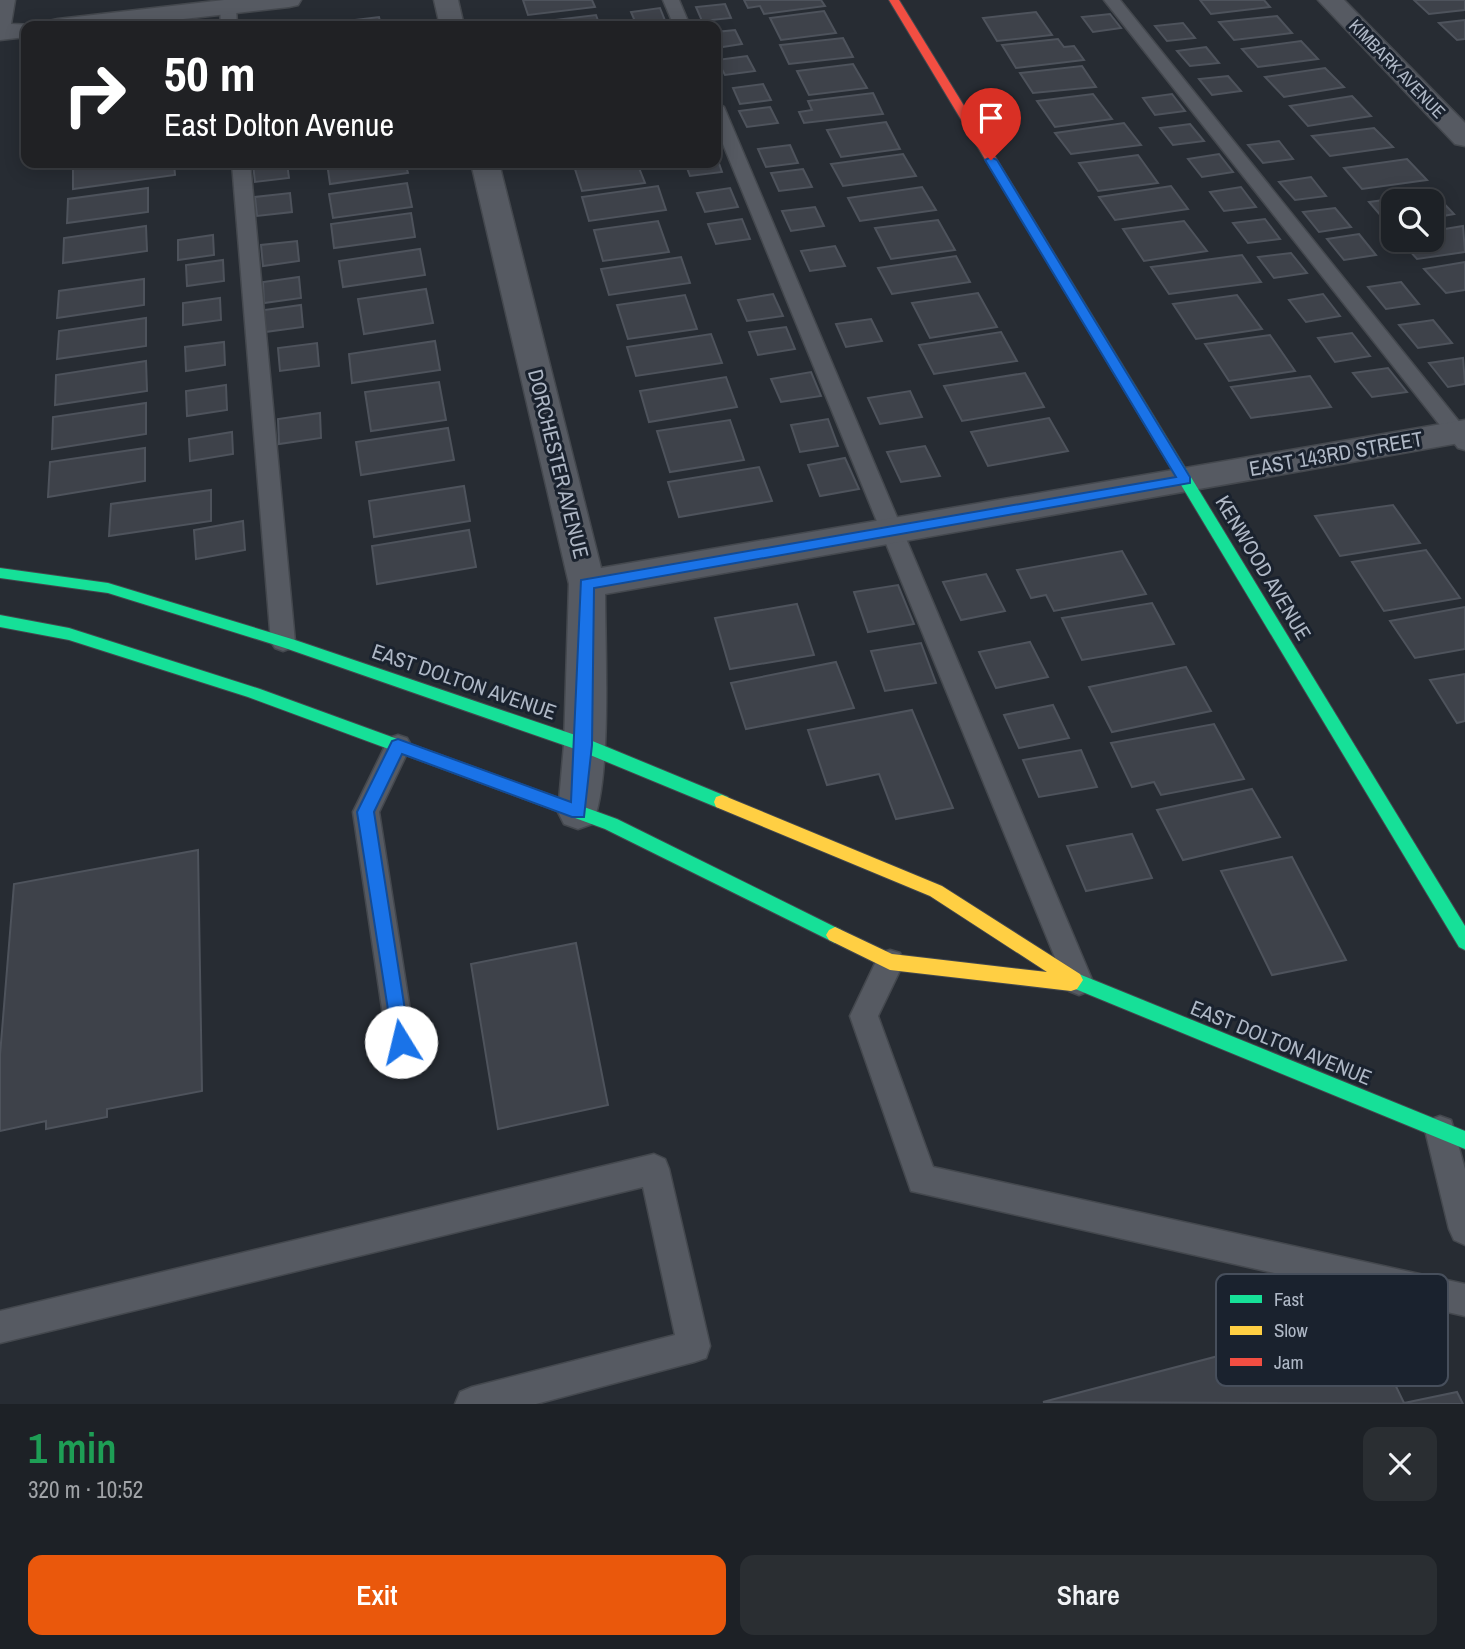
<!DOCTYPE html>
<html lang="en">
<head>
<meta charset="utf-8">
<style>
  :root { --surface:#1d2126; --page:#2a2e32; --text:#f1f3f6; --muted:#a0a3a7; --line:#3b3e43; --accent:#ea580c }
  body { margin:0; font-family:"Archivo Narrow",sans-serif; background:var(--page); color:var(--text); height:100vh; display:flex; flex-direction:column; font-size:26px; white-space:nowrap }
  * { box-sizing:border-box; margin:0 }
  p { font-size:23px; color:var(--muted) }
  .icon { flex:none; width:38px; height:38px; fill:none; stroke:currentColor; stroke-width:2; stroke-linecap:round; stroke-linejoin:round }
  .map { position:relative; height:1404px; overflow:hidden }
  .side { display:flex; flex-direction:column; background:var(--surface); flex:1 }
  .side>* { flex:none }
  .guide { position:absolute; left:21px; top:21px; width:700px; height:147px; border-radius:14px; box-shadow:0 4px 18px #0003,0 0 0 2px var(--line); background:#202124; color:#fff; overflow:hidden }
  .tools { position:absolute; left:1381px; top:189px; display:grid; gap:14px }
  .tools a { display:grid; place-items:center; width:63px; height:63px; border-radius:14px; background:var(--surface); box-shadow:0 4px 18px #0003,0 0 0 2px var(--line); font-size:35px }
  .pin { position:absolute; display:grid; place-items:center; width:60px; height:60px; color:#fff; margin:-72px -30px; border-radius:50% 50% 50% 0; rotate:-45deg; box-shadow:0 0 7px #0007 }
  .pin .icon { rotate:45deg }
  .me { position:absolute; width:77px; margin:-38px; rotate:351deg; stroke-linejoin:round; filter:drop-shadow(0 0 5px #0008) }
  .turn { display:flex; align-items:center; gap:24px; height:147px; padding:0 28px; font-size:32px }
  .turn .icon { width:91px; height:91px; stroke-width:2.5 }
  .turn b { display:block; font-size:49px; line-height:60px }
  .round { display:grid; place-items:center; flex:none; width:74px; height:74px; border-radius:14px; background:var(--page) }
  .overview { display:flex; align-items:center; justify-content:space-between; height:119px; padding:0 28px }
  h1 { font-size:42px; font-weight:600; line-height:52px; color:#1e9e55 }
  .button { display:flex; gap:14px; margin-top:auto; padding:14px 28px }
  .button a { flex:1; height:80px; border-radius:14px; background:var(--accent); color:#fff; font-size:28px; font-weight:600; line-height:80px; text-align:center }
  .button a+a { background:var(--page); color:var(--text) }
  .map>svg:first-child { display:block }
  .building { fill:#3e424a; stroke:#4e535c; stroke-width:2 }
  .lines { fill:none; stroke-linecap:round; stroke-linejoin:round }
  .lane-casing { stroke:#44484e; stroke-width:3 }
  .street-casing { stroke:#44484e; stroke-width:3 }
  .fast-casing { stroke:#44484e; stroke-width:2 }
  .slow-casing { stroke:#44484e; stroke-width:2 }
  .jam-casing { stroke:#44484e; stroke-width:2 }
  .lane { fill:#565a62; fill-rule:evenodd }
  .street { fill:#565a62; fill-rule:evenodd }
  .fast { fill:#16e098; fill-rule:evenodd }
  .slow { fill:#ffcf43; fill-rule:evenodd }
  .jam { fill:#f24e42; fill-rule:evenodd }
  .route { fill:#1a73e8; stroke:#114b97; stroke-width:2 }
  .labels { text-anchor:middle; stroke-width:6; stroke-linejoin:round; paint-order:stroke }
  .far-street-label { font-size:18px; fill:#afb8c6; stroke:#1a222e }
  .street-label { font-size:21px; fill:#afb8c6; stroke:#1a222e }
  .key { fill:#1a222e; stroke:#474f5c; stroke-width:2 }
  .key-label { font-size:19px; fill:#afb8c6 }
</style>
</head>
<body>
<div class="map">
<svg width="1465" height="1404" viewBox="0 0 1465 1404">
  <rect width="100%" height="100%" fill="#272c33"/>
  <g class="building">
    <path d="M523 0H592L595 7 528 15Z"/>
    <path d="M744 0H821L825 6 764 14 760 6 748 8Z"/>
    <path d="M1200 0H1264L1270 7 1211 14Z"/>
    <path d="M1414 0H1465V10L1429 14Z"/>
    <path d="M725 4 731 18 702 21 696 7Z"/>
    <path d="M660 8 666 23 637 26 631 12Z"/>
    <path d="M824 11 836 33 781 40 770 18Z"/>
    <path d="M1036 12 1052 35 997 41 983 18Z"/>
    <path d="M1110 14 1121 28 1093 32 1082 17Z"/>
    <path d="M596 15 600 26H530L529 23Z"/>
    <path d="M1277 16 1292 33 1234 40 1219 22Z"/>
    <path d="M379 17 381 26H305Z"/>
    <path d="M1465 20V39L1457 40 1439 23Z"/>
    <path d="M1183 23 1195 38 1167 41 1155 26Z"/>
    <path d="M735 30 742 44 716 48V32Z"/>
    <path d="M843 38 853 57 789 64 780 45Z"/>
    <path d="M1058 39 1064 47 1074 46 1084 60 1016 68 1002 45Z"/>
    <path d="M1301 41 1318 59 1258 67 1242 49Z"/>
    <path d="M1206 47 1219 63 1190 66 1177 51Z"/>
    <path d="M747 56 755 71 725 75 717 60Z"/>
    <path d="M853 64 867 88 809 95 797 71Z"/>
    <path d="M1082 66 1096 87 1033 93 1020 73Z"/>
    <path d="M1325 68 1344 87 1284 97 1265 77Z"/>
    <path d="M1228 76 1241 91 1212 95 1199 79Z"/>
    <path d="M763 84 771 100 740 104 733 88Z"/>
    <path d="M873 93 883 114 804 123 799 112 812 110 808 101Z"/>
    <path d="M1093 94 1112 119 1055 127 1037 101Z"/>
    <path d="M1172 94 1185 111 1155 115 1143 98Z"/>
    <path d="M1352 96 1371 116 1308 126 1290 106Z"/>
    <path d="M770 107 778 123 747 127 739 111Z"/>
    <path d="M886 122 900 149 841 157 827 130Z"/>
    <path d="M1124 123 1141 145 1071 154 1055 133Z"/>
    <path d="M1190 124 1204 141 1173 145 1160 128Z"/>
    <path d="M1374 128 1393 147 1330 156 1312 136Z"/>
    <path d="M1279 141 1293 159 1263 163 1248 145Z"/>
    <path d="M790 145 798 163 766 167 758 149Z"/>
    <path d="M903 154 916 176 843 186 831 164Z"/>
    <path d="M1219 154 1233 172 1202 177 1188 159Z"/>
    <path d="M716 155 722 172 690 176 685 163H716Z"/>
    <path d="M1138 155 1158 183 1098 191 1079 163Z"/>
    <path d="M1407 159 1427 180 1362 189 1344 168Z"/>
    <path d="M73 163H174L175 175 73 189Z"/>
    <path d="M287 163 289 178 255 182 253 164Z"/>
    <path d="M327 163H405L408 173 330 184Z"/>
    <path d="M573 163H637L645 183 582 191Z"/>
    <path d="M803 169 812 187 779 191 771 173Z"/>
    <path d="M1311 177 1326 196 1295 200 1279 182Z"/>
    <path d="M407 183 412 207 333 218 329 194Z"/>
    <path d="M658 186 666 210 589 221 582 197Z"/>
    <path d="M1171 186 1188 209 1115 220 1099 197Z"/>
    <path d="M922 187 936 210 860 221 848 198Z"/>
    <path d="M1241 187 1256 207 1224 211 1210 192Z"/>
    <path d="M148 188V212L67 223 68 199Z"/>
    <path d="M730 188 738 207 705 212 697 193Z"/>
    <path d="M290 193 292 212 257 216 255 197Z"/>
    <path d="M1434 193 1454 214 1432 218V201H1393V224H1388L1369 202Z"/>
    <path d="M815 207 824 226 791 231 782 211Z"/>
    <path d="M1335 208 1351 227 1319 232 1303 212Z"/>
    <path d="M411 213 415 237 334 248 331 224Z"/>
    <path d="M742 219 750 239 716 244 708 224Z"/>
    <path d="M1265 219 1280 239 1248 243 1233 223Z"/>
    <path d="M938 220 955 250 891 259 875 228Z"/>
    <path d="M658 221 669 252 603 261 594 230Z"/>
    <path d="M1184 221 1207 251 1144 261 1123 229Z"/>
    <path d="M146 226 147 251 63 263 64 238Z"/>
    <path d="M1463 226 1465 252 1417 259 1400 240H1432V231Z"/>
    <path d="M1359 234 1376 255 1344 260 1327 239Z"/>
    <path d="M213 235 214 255 178 260V240Z"/>
    <path d="M297 241 299 261 263 266 261 245Z"/>
    <path d="M835 246 845 266 810 271 801 251Z"/>
    <path d="M420 249 425 275 343 287 339 261Z"/>
    <path d="M1291 253 1307 273 1274 278 1258 257Z"/>
    <path d="M1242 255 1261 282 1169 294 1151 267Z"/>
    <path d="M956 256 970 282 892 294 878 268Z"/>
    <path d="M681 257 690 283 609 295 601 269Z"/>
    <path d="M223 260 224 281 187 286 186 265Z"/>
    <path d="M1465 262V290L1446 293 1424 269Z"/>
    <path d="M299 277 301 298 264 303 263 282Z"/>
    <path d="M144 279V305L57 318 59 291Z"/>
    <path d="M1401 282 1419 304 1386 309 1368 287Z"/>
    <path d="M426 289 433 323 364 334 358 299Z"/>
    <path d="M978 293 997 327 930 338 912 303Z"/>
    <path d="M773 294 783 316 747 321 738 300Z"/>
    <path d="M1323 294 1340 316 1306 322 1289 300Z"/>
    <path d="M685 295 697 329 628 339 617 305Z"/>
    <path d="M1237 295 1262 329 1196 339 1173 304Z"/>
    <path d="M220 298 221 320 183 325V303Z"/>
    <path d="M301 305 303 327 265 332 264 310Z"/>
    <path d="M146 318V346L57 359 59 331Z"/>
    <path d="M871 319 882 341 846 347 836 324Z"/>
    <path d="M1433 320 1452 343 1418 348 1399 325Z"/>
    <path d="M786 327 795 349 758 355 749 332Z"/>
    <path d="M1001 332 1017 361 934 374 919 345Z"/>
    <path d="M1352 333 1370 356 1335 362 1318 338Z"/>
    <path d="M711 334 722 363 636 376 627 347Z"/>
    <path d="M1270 335 1295 371 1229 381 1205 344Z"/>
    <path d="M435 341 440 370 352 383 349 354Z"/>
    <path d="M224 342 225 365 186 371 185 347Z"/>
    <path d="M317 343 319 366 280 371 278 348Z"/>
    <path d="M1463 358 1465 384 1448 387 1429 363Z"/>
    <path d="M146 361 147 391 55 405 56 375Z"/>
    <path d="M1388 368 1407 392 1372 397 1353 373Z"/>
    <path d="M811 372 821 396 781 402 771 379Z"/>
    <path d="M1025 373 1044 407 962 421 944 386Z"/>
    <path d="M1310 376 1331 407 1251 418 1231 387Z"/>
    <path d="M726 377 737 407 649 422 640 391Z"/>
    <path d="M439 382 446 420 371 431 365 392Z"/>
    <path d="M226 385 227 410 187 416 186 391Z"/>
    <path d="M910 391 922 417 880 424 868 398Z"/>
    <path d="M146 403V434L52 449 53 417Z"/>
    <path d="M320 413 321 438 279 444 278 419Z"/>
    <path d="M1049 418 1068 451 988 466 971 432Z"/>
    <path d="M828 419 838 446 800 452 791 425Z"/>
    <path d="M730 420 744 460 670 472 657 431Z"/>
    <path d="M448 428 454 460 361 475 356 442Z"/>
    <path d="M232 432 233 454 190 461 189 439Z"/>
    <path d="M925 446 940 476 901 482 887 452Z"/>
    <path d="M145 448V481L48 497 50 462Z"/>
    <path d="M845 458 859 489 820 496 808 465Z"/>
    <path d="M759 467 772 501 679 517 668 482Z"/>
    <path d="M464 486 470 521 374 537 369 501Z"/>
    <path d="M211 490V521L109 536 111 504Z"/>
    <path d="M1393 505 1420 543 1340 556 1315 516Z"/>
    <path d="M243 521 245 550 196 559 194 530Z"/>
    <path d="M469 530 476 567 377 584 372 546Z"/>
    <path d="M1426 550 1460 598 1384 611 1352 562Z"/>
    <path d="M1122 551 1146 594 1054 611 1046 595 1031 598 1017 570Z"/>
    <path d="M986 574 1005 611 961 620 943 582Z"/>
    <path d="M898 585 914 624 868 632 854 592Z"/>
    <path d="M1152 603 1174 644 1082 660 1062 618Z"/>
    <path d="M797 604 814 655 730 669 715 618Z"/>
    <path d="M1465 607V649L1415 658 1390 621Z"/>
    <path d="M1030 642 1048 677 996 688 979 652Z"/>
    <path d="M921 643 936 683 885 691 871 651Z"/>
    <path d="M836 662 854 708 746 729 731 683Z"/>
    <path d="M1186 667 1211 711 1112 732 1089 687Z"/>
    <path d="M1465 674V721L1457 723 1430 680Z"/>
    <path d="M1053 705 1069 738 1019 748 1004 715Z"/>
    <path d="M912 710 953 808 896 819 879 774 827 785 808 730Z"/>
    <path d="M1214 724 1244 779 1161 795 1154 782 1132 787 1111 743Z"/>
    <path d="M1081 750 1097 787 1039 797 1023 760Z"/>
    <path d="M1252 789 1280 837 1183 860 1157 810Z"/>
    <path d="M1132 834 1152 878 1086 891 1067 846Z"/>
    <path d="M198 850 202 1091 107 1109V1117L46 1129V1121L0 1131V1055L14 884Z"/>
    <path d="M1292 857 1346 960 1272 975 1221 871Z"/>
    <path d="M576 943 608 1105 498 1129 471 964Z"/>
    <path d="M1363 1318 1404 1403 1457 1392 1463 1404 1043 1402Z"/>
  </g>
  <g class="lines">
    <g class="lane-casing">
      <g id="lane">
        <path d="M663 0H679L690 26H674Z"/>
        <path d="M1104 0H1120L1465 429V450L1458 448Z"/>
        <path d="M228 2 236 7 237 26H221L220 7Z"/>
        <path d="M716 102 724 107 1093 982 1089 991 1079 995 1069 991 1065 982 716 127Z"/>
        <path d="M232 163H250L295 642 291 648 283 651 275 648 271 642Z"/>
        <path d="M398 735 407 738 411 745 379 812 415 1042 411 1051 401 1055 391 1051 387 1042 353 812 389 738Z"/>
        <path d="M890 950 900 953 904 962 878 1016 933 1167 1465 1284V1316L911 1191 850 1016 880 953Z"/>
        <path d="M1440 1116 1451 1120 1465 1169V1245L1454 1240 1449 1229 1425 1130 1429 1120Z"/>
        <path d="M654 1154 665 1159 669 1169 710 1346 706 1358 694 1362 536 1404H455L460 1392 472 1387 675 1335 643 1187 0 1343V1311Z"/>
      </g>
    </g>
    <g class="street-casing">
      <g id="street">
        <path d="M0 0H15L11 24 35 25 26 26V37L0 40Z"/>
        <path d="M224 0H301L298 5 289 7 122 26H46L49 21 58 19Z"/>
        <path d="M434 0H458L464 26H440Z"/>
        <path d="M1318 0H1344L1465 123V146L1455 144Z"/>
        <path d="M471 163H499L601 568 1465 420V442L605 594C605 645 612 784 592 824L578 829 564 824 558 812 564 745 569 584Z"/>
      </g>
    </g>
    <g class="fast-casing">
      <g id="fast">
        <path d="M1009 186 1015 189 1465 926V950L1459 947 1003 189Z"/>
        <path d="M0 568 108 583 295 640 590 740 728 797 730 802 728 807 722 809 716 807 578 750 285 648 108 593 0 578Z"/>
        <path d="M0 615 69 628 260 689 617 819 841 930 844 935 841 940 835 943 829 940 605 829 248 697 69 640 0 627Z"/>
        <path d="M1074 972 1465 1131V1149L1068 986 1065 980 1068 974Z"/>
      </g>
    </g>
    <g class="slow-casing">
      <path id="slow" d="M722 795 942 886 1080 974 1083 980 1077 989 1071 991 890 970 829 940 826 935 829 930 835 927 892 954 1047 972 930 896 716 807 714 802 716 797Z"/>
    </g>
    <g class="jam-casing">
      <path id="jam" d="M889 0H899L1015 189 1013 191 1003 189Z"/>
    </g>
    <use href="#lane" class="lane"/>
    <use href="#street" class="street"/>
    <use href="#fast" class="fast"/>
    <use href="#slow" class="slow"/>
    <use href="#jam" class="jam"/>
  </g>
  <path class="route" d="M991 157 997 160 1190 477V483L594 588 592 745 584 817H572L402 754 374 812 410 1042 407 1048 401 1051 394 1048 357 812 392 741 398 739 571 802 581 580 1176 477 985 160Z"/>
  <g class="labels">
    <g class="far-street-label">
      <text transform="translate(1397 69) rotate(46)" y="6">KIMBARK AVENUE</text>
    </g>
    <g class="street-label">
      <text transform="translate(1336 454) rotate(-10)" y="7">EAST 143RD STREET</text>
      <text transform="translate(558 464) rotate(76)" y="7">DORCHESTER AVENUE</text>
      <text transform="translate(1263 568) rotate(59)" y="7">KENWOOD AVENUE</text>
      <text transform="translate(464 682) rotate(19)" y="7">EAST DOLTON AVENUE</text>
      <text transform="translate(1281 1043) rotate(22)" y="7">EAST DOLTON AVENUE</text>
    </g>
  </g>
  <rect x="1216" y="1274" width="232" height="112" rx="10" class="key"/>
  <rect x="1230" y="1295" width="32" height="8" fill="#16e098"/>
  <rect x="1230" y="1326" width="32" height="9" fill="#ffcf43"/>
  <rect x="1230" y="1358" width="32" height="8" fill="#f24e42"/>
  <g class="key-label">
    <text x="1274" y="1306">Fast</text>
    <text x="1274" y="1337">Slow</text>
    <text x="1274" y="1369">Jam</text>
  </g>
</svg>
<div class="tools">
<a><svg class="icon" aria-label="search" viewBox="0 0 24 24"><circle cx="10" cy="10" r="6"/><path d="M15 15l6 6"/></svg></a>
</div>
<div class="pin" style="left:991px;top:160px;background:#d93025"><svg class="icon" aria-label="arrive" viewBox="0 0 24 24"><path d="M6 21V4h12l-3 4 3 4H6"/></svg></div>
<svg class="me" style="left:401px;top:1042px" viewBox="-20 -20 40 40"><circle r="19" fill="#fff"/><path d="M0-13L10 11 0 6-10 11z" fill="#1a73e8"/></svg>
<div class="guide">
<div class="turn"><svg class="icon" aria-label="right" viewBox="0 0 24 24"><path d="M7 20v-9h11M14 6l5 5-5 5"/></svg><div><b>50 m</b>East Dolton Avenue</div></div>
</div>
</div>
<section class="side">
<div class="overview"><div><h1>1 min</h1><p>320 m · 10:52</p></div><a class="round"><svg class="icon" aria-label="close" viewBox="0 0 24 24"><path d="M6 6l12 12M18 6L6 18"/></svg></a></div>
<div class="button"><a>Exit</a><a>Share</a></div>
</section>
</body>
</html>
